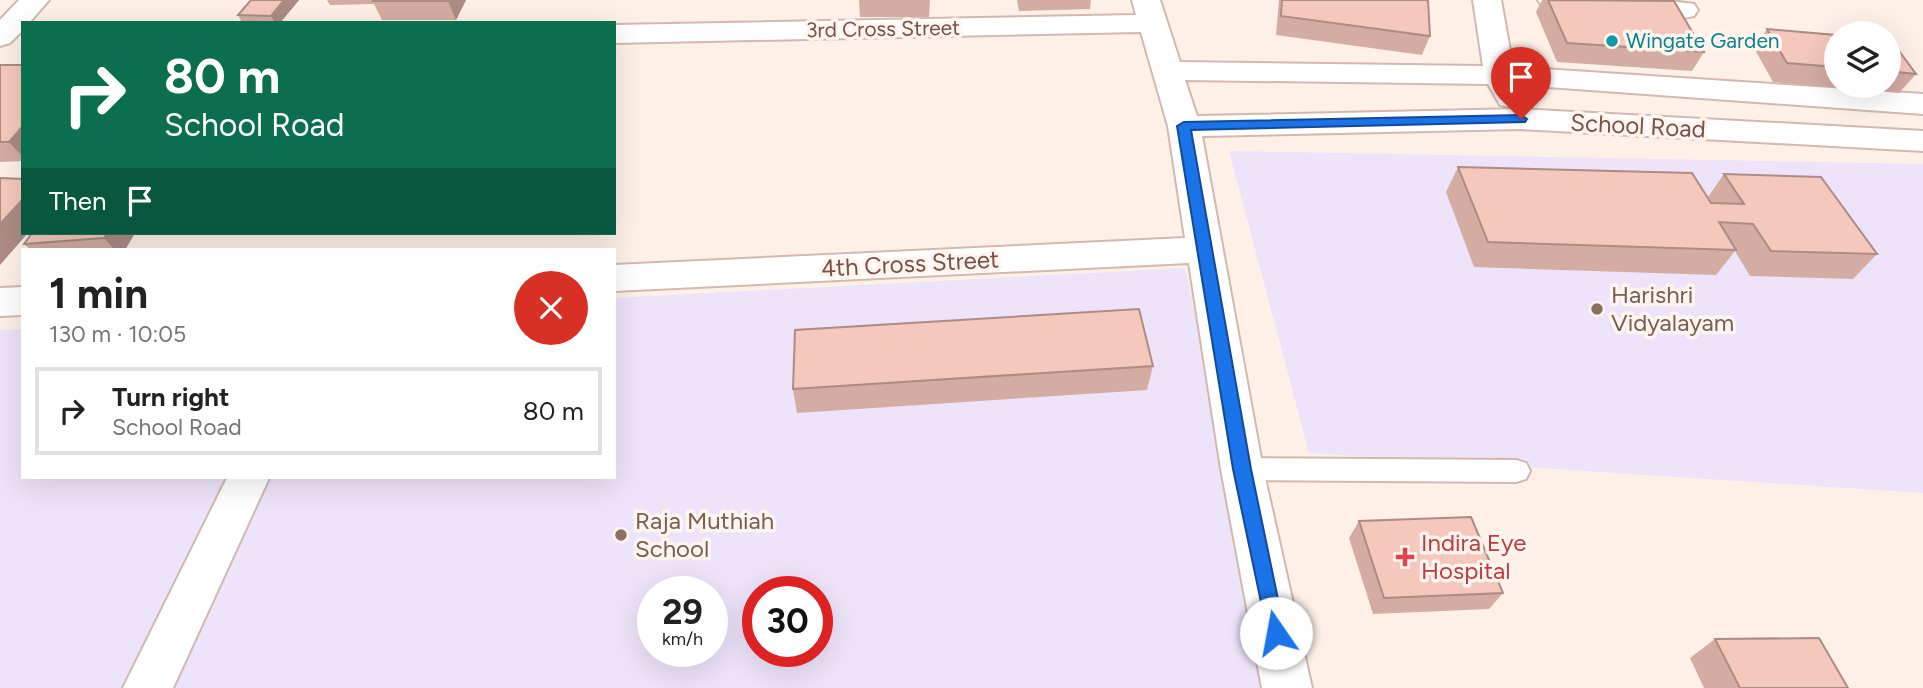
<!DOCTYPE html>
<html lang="en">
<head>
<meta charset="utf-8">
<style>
  :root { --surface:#fff; --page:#f2f2f2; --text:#222; --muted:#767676; --line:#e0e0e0 }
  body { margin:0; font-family:Figtree,sans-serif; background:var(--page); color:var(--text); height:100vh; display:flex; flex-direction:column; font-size:26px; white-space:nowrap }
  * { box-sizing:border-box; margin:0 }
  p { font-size:23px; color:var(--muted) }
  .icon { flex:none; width:38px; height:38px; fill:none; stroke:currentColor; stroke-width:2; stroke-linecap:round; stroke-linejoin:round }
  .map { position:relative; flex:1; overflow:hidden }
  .drawer { position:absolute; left:21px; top:248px; width:595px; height:231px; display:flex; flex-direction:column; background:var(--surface); border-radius:0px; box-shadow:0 7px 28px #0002 }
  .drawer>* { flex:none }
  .top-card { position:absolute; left:21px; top:21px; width:595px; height:214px; border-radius:0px; box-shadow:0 7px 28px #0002; background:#0b6e4f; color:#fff; overflow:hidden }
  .tools { position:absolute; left:1824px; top:21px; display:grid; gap:14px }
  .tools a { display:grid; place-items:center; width:77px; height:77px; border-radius:50%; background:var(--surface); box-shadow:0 7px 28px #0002; font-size:35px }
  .speed { position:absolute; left:637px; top:576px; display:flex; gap:14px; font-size:35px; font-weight:700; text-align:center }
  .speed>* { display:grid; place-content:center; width:91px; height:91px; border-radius:50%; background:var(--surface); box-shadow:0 7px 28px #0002; line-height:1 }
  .speed small { font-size:18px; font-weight:400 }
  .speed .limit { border:10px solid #d22; background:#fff; color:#111 }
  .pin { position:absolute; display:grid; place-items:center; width:60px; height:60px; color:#fff; margin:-72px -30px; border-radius:50% 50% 50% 0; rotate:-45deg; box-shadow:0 0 7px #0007 }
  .pin .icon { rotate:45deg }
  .me { position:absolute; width:77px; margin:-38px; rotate:348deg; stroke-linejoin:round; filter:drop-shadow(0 0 5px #0008) }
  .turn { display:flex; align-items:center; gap:24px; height:147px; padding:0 28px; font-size:32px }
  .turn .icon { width:91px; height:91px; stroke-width:2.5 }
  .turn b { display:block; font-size:49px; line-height:60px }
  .then { display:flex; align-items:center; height:66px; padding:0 28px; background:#0003; gap:14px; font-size:26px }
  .round { display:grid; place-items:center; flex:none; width:74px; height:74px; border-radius:37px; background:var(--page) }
  .head { display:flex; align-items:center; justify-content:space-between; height:119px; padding:0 28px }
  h1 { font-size:42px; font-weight:700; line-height:52px }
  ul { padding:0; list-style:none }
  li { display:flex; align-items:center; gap:21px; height:88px; margin:0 14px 10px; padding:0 14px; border:4px solid var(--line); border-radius:0px }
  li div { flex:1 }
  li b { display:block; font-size:26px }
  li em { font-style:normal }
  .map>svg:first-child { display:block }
  .education { fill:#ede3fb; fill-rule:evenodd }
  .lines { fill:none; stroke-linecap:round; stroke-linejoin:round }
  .lane-casing { stroke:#d4b8ae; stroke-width:4 }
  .street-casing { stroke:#d4b8ae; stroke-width:4 }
  .lane { fill:#fff; fill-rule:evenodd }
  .street { fill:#fff; fill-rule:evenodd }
  .wall { fill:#d4aca2 }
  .shaded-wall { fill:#ac8c84 }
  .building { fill:#f6c8bc; stroke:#ac8c84; stroke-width:2 }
  .route { fill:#1a73e8; stroke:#114b97; stroke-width:2 }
  .culture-dot { fill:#0f9aa8; stroke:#fff5ef; stroke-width:2.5 }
  .education-dot { fill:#8d6e63; stroke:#fff5ef; stroke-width:2.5 }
  .health-dot { fill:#e0444e; stroke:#fff5ef; stroke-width:2.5 }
  .labels { text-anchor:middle; stroke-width:7; stroke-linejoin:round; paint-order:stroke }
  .far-street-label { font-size:21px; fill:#7a5148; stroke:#fff5ef }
  .far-culture-label { font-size:21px; fill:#0d838f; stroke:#fff5ef; text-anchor:start }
  .street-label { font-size:24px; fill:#7a5148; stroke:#fff5ef }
  .education-label { font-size:24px; fill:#785e54; stroke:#fff5ef; text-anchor:start }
  .health-label { font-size:24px; fill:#be3a42; stroke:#fff5ef; text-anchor:start }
</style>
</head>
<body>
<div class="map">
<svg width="1923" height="688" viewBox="0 0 1923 688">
  <rect width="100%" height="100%" fill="#fef0e7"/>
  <g class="education">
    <path d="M1229 151 1923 164V493L1309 453Z"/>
    <path d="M1185 268 1276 688H0V330L23 329V478H614V298ZM653 592H712V651H653ZM758 592H817V651H758Z"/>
  </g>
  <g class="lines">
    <g class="lane-casing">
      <path id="lane" d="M1242 458 1516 460 1526 463 1530 471 1526 479 1516 482 1242 480 1232 477 1229 469 1232 461Z"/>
    </g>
    <g class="street-casing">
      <g id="street">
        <path d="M19 0H49L29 23H23V30L10 43 0 46V20Z"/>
        <path d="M1132 0H1160L1180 62 1483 66 1473 0H1501L1513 67 1923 94V114L1520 85 1526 98 1522 105 1511 107 1500 105 1488 84 1185 80 1197 116 1521 109 1923 131V151L1521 129 1202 136 1263 469 1312 688H1262L1221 469 1189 263 614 291V265L1185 238 1168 126 1141 32 614 43V25L1136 15Z"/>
        <path d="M1538 0H1663L1694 4 1698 10 1694 16 1684 18 1552 8 1542 6Z"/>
        <path d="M23 287V315L0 316V288Z"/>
        <path d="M227 478H269L173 688H123Z"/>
      </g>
    </g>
    <use href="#lane" class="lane"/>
    <use href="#street" class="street"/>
  </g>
  <g class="wall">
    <path d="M251 0H299L280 23H242L238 15Z"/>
    <path d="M327 0H466L456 20H382L374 4 330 5Z"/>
    <path d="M859 0H930L929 17H860Z"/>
    <path d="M1017 0H1091L1090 9 1019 11Z"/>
    <path d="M1279 0H1428L1430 36 1422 55 1276 35Z"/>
    <path d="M1542 0H1663L1704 52 1692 71 1557 62 1536 12Z"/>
    <path d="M1767 29 1836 35V86H1888V39L1916 74 1899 93 1773 82 1754 48Z"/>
    <path d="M0 65H23V161L0 162Z"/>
    <path d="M1458 167 1708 197 1724 174 1877 254 1853 279 1750 276 1735 251 1716 275 1474 267 1446 192Z"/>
    <path d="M135 233 125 250H31L24 244Z"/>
    <path d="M1153 366 1147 390 797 413 793 389Z"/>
    <path d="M1359 521 1503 593 1489 609 1373 614 1349 538Z"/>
    <path d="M1715 639 1848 688H1704L1690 658Z"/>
  </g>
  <g class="shaded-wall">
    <path d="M284 0H299L280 23H275L271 16Z"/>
    <path d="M448 0H466L456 20 448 1Z"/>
    <path d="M23 126V157L9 142Z"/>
    <path d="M23 199V233H28L0 265V224Z"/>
    <path d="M107 233H135L125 250H115L104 238Z"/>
  </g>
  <g class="building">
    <path d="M251 0H284L271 16 238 15Z"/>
    <path d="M374 0H448V1H373Z"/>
    <path d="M1282 0H1428L1430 36 1281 16Z"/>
    <path d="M1548 0 1674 1 1704 52 1567 43Z"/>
    <path d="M1767 29 1836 35V67L1787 63Z"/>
    <path d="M1888 39 1891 40 1916 74 1888 71Z"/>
    <path d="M0 65H23V126L9 142H0Z"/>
    <path d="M1458 167 1692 173 1711 203 1744 204 1724 174 1821 177 1877 254 1771 251 1753 224 1719 222 1736 250 1488 242Z"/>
    <path d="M0 178 23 179V199L0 224Z"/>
    <path d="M32 233H107L104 238 24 244Z"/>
    <path d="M1139 309 1153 366 793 389 795 330Z"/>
    <path d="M1471 517 1503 593 1384 598 1359 521Z"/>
    <path d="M1819 638 1848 688H1740L1715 639Z"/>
  </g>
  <path class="route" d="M1521 115 1527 119 1525 122 1191 130 1251 469 1285 633 1283 640 1276 643 1269 640 1233 469 1177 126 1184 122Z"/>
  <circle class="culture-dot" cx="1612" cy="41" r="7"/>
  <g class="education-dot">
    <circle cx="1597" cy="309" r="7"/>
    <circle cx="621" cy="535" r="7"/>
  </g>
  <path class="health-dot" d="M1401.5 546.5h7v7h7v7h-7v7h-7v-7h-7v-7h7z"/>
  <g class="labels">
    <g class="far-street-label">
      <text transform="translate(883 29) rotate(-1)" y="7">3rd Cross Street</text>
    </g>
    <g class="far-culture-label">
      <text x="1626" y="48">Wingate Garden</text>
    </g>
    <g class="street-label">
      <text transform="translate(1638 126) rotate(3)" y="8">School Road</text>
      <text transform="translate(910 264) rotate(-3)" y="8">4th Cross Street</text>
    </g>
    <g class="education-label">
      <text x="1611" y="303">Harishri<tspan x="1611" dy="28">Vidyalayam</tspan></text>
      <text x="635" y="529">Raja Muthiah<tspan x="635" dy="28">School</tspan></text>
    </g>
    <g class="health-label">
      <text x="1421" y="551">Indira Eye<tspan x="1421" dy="28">Hospital</tspan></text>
    </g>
  </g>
</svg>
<div class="tools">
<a><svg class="icon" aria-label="layers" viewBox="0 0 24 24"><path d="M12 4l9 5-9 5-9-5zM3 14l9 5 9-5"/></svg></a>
</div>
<div class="speed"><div>29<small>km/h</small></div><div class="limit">30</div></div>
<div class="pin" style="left:1521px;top:119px;background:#d93025"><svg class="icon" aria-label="arrive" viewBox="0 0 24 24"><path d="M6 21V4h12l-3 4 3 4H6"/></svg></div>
<svg class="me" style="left:1276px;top:633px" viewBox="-20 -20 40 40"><circle r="19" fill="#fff"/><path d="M0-13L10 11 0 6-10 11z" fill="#1a73e8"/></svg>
<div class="top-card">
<div class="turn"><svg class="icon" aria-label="right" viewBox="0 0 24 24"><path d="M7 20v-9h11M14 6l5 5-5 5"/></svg><div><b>80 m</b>School Road</div></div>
<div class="then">Then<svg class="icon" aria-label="arrive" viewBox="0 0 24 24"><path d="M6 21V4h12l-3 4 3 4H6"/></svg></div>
</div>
<section class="drawer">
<div class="head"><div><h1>1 min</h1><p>130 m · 10:05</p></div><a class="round" style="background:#d93025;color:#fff"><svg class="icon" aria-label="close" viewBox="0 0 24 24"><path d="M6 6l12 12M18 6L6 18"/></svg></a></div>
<ul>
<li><svg class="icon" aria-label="right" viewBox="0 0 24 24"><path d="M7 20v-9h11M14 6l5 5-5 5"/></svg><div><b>Turn right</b><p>School Road</p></div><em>80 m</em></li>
</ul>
</section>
</div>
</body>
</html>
